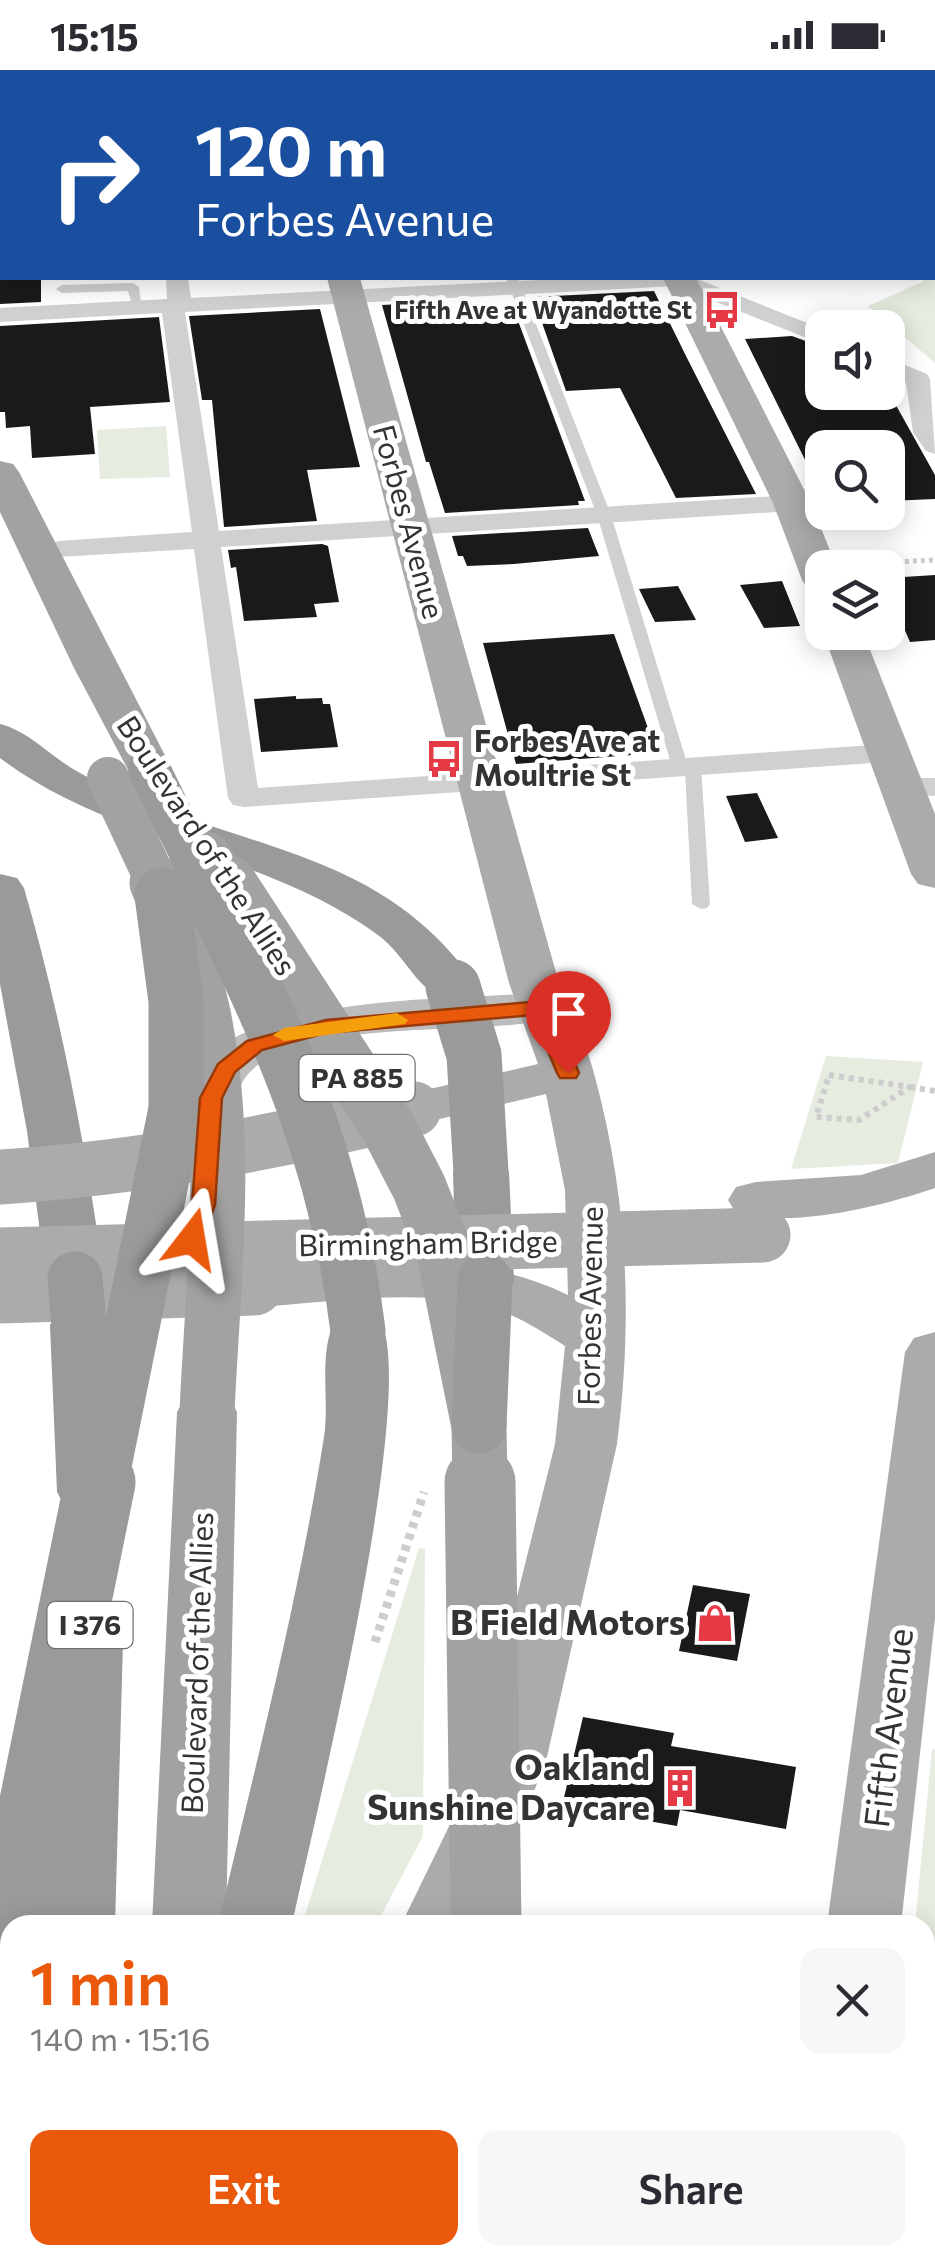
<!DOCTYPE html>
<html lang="en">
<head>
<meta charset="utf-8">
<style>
  :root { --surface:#fff; --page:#f7f7f7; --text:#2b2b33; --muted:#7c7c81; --accent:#ea580c }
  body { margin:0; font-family:Commissioner,sans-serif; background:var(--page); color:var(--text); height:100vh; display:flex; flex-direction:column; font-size:38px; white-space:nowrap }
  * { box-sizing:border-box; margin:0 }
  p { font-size:32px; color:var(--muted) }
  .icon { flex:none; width:55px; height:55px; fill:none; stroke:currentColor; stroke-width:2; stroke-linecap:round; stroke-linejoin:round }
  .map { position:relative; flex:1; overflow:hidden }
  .details { position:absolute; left:0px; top:1845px; width:935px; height:350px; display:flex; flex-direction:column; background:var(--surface); border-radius:30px 30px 0 0; box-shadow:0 5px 25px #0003 }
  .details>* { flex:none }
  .hud { position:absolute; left:0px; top:0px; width:935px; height:210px; box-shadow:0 5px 25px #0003; background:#1a4fa0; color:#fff; overflow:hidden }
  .controls { position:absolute; left:805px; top:240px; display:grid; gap:20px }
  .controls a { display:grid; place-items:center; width:100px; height:100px; border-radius:20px; background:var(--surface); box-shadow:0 5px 25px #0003; font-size:50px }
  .pin { position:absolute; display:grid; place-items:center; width:85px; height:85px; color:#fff; margin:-102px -42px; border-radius:50% 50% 50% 0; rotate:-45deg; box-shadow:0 0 10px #0007 }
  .pin .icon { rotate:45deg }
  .me { position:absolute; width:110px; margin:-55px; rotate:14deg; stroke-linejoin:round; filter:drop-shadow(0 0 8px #0008) }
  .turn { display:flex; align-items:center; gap:35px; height:210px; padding:0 30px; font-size:45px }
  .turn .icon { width:130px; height:130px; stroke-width:2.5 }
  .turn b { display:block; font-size:70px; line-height:85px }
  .round { display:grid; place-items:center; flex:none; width:105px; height:105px; border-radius:20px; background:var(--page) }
  .headline { display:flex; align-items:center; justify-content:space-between; height:170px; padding:0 30px }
  h1 { font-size:60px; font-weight:600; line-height:75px; color:var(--accent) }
  .primary-button { display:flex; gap:20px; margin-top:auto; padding:20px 30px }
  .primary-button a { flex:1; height:115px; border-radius:20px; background:var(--accent); color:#fff; font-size:40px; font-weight:600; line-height:115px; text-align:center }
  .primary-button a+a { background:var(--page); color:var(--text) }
  .status { display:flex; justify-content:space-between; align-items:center; height:70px; padding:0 50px; background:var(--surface); direction:ltr }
  .status svg { height:28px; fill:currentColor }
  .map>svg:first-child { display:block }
  .green { fill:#e6ecdf }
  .building { fill:#1a1a1a }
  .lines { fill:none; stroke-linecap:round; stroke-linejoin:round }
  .path-far2 { stroke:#cdcdcd; stroke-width:5; stroke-dasharray:4 4; stroke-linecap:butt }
  .path-far1 { stroke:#cdcdcd; stroke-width:6; stroke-dasharray:5 5; stroke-linecap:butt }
  .path { stroke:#cdcdcd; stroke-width:9; stroke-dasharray:6 6; stroke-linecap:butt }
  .service { fill:#d0d0d0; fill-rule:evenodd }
  .minor { fill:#d0d0d0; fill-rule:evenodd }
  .secondary { fill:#bdbdbd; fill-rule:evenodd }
  .primary { fill:#ababab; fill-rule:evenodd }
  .trunk { fill:#a2a2a2; fill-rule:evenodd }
  .motorway { fill:#9a9a9a; fill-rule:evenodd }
  .primary-bridge { stroke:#ababab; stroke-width:55 }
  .trunk-bridge-far2 { stroke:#a2a2a2; stroke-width:42 }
  .trunk-bridge-far1 { stroke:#a2a2a2; stroke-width:55 }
  .trunk-bridge { stroke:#a2a2a2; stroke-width:71 }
  .motorway-bridge-far2 { stroke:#9a9a9a; stroke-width:42 }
  .motorway-bridge-far1 { stroke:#9a9a9a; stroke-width:55 }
  .motorway-bridge { stroke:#9a9a9a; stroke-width:71 }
  .route { fill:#ea580c; stroke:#983908; stroke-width:2.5 }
  .slow { fill:#f59e0b }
  .labels { text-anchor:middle; stroke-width:10; stroke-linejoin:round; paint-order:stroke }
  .far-poi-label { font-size:25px; font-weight:bold; fill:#333; stroke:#fff; text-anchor:end }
  .shield { fill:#fff; stroke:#707070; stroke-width:2.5 }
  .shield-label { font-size:28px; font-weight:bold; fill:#333 }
  .street-label { font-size:30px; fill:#333; stroke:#fff }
  .poi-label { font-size:30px; font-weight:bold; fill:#333; stroke:#fff; text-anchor:start }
  .near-poi-label { font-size:35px; font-weight:bold; fill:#333; stroke:#fff; text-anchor:end }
  .near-street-label { font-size:35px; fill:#333; stroke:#fff }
</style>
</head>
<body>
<div class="status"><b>15:15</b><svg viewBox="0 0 49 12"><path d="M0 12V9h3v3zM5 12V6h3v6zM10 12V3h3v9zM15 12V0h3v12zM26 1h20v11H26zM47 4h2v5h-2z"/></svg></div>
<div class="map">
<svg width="935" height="2195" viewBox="0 0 935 2195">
  <rect width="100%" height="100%" fill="#fff"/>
  <g class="green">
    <path d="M932 113H935V293L868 236 924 211 917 208H932Z"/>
    <path d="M166 356 170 407 100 409 97 360Z"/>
    <path d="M826 986 923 992 898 1093 791 1099Z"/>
    <path d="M419 1478 425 1479 423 1766 376 1855H302Z"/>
    <path d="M932 1679 935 1680V2195H883L884 2185H925V1855H915Z"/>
  </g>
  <g class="building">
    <path d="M0 208H41V232L0 234Z"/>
    <path d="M654 221 687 288 756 424 676 428 620 318 566 321 533 227Z"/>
    <path d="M441 232 447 251 517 248 585 431H578L579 435 445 443 429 392H426L382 235Z"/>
    <path d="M320 239 360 397 307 400 317 451 224 457 212 330H202L189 246Z"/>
    <path d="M159 247 170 332 90 337 95 384 32 388 30 356 6 358 5 342H0V256Z"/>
    <path d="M792 266 822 277V322H846L855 340 888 338V321L935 405V429L888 431V378H822V424L745 269Z"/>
    <path d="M588 458 599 486 514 494 467 496 463 486H458L452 466Z"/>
    <path d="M322 474 328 476 339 532 314 534 317 547 244 551 236 497 231 498 228 480Z"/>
    <path d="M935 505V570L910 572 888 521V508Z"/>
    <path d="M782 511 800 556 764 558 740 515Z"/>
    <path d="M678 516 696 550 655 552 639 519Z"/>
    <path d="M614 564 657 683 516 694 483 573Z"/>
    <path d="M296 626V629L322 628 323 634H330L338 677 261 682 254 629Z"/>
    <path d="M757 723 778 768 745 772 726 726Z"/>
    <path d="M693 1515 750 1524 737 1591 679 1581Z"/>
    <path d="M583 1647 674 1663 671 1676 796 1697 786 1759 680 1740 677 1756 562 1736Z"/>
  </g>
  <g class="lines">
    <path class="path-far2" d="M849 494 935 490"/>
    <g class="path-far1">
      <path d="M829 1005 910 1017 859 1050 816 1047Z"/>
      <path d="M910 1017 935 1021"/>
    </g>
    <g class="path">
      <path d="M375 1572 424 1422"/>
      <path d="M259 2195 262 2185"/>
    </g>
    <g class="service">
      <path d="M426 0H436L437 2H427Z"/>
      <path d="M907 0H917L918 2H908Z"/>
      <path d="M932 23 935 24V32H932Z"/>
      <rect x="0" y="99" width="2" height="7"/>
      <path d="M506 208H518L611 445 687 693 693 691 701 696 710 834 707 838 701 839 692 834 685 701 674 700 672 697 597 445Z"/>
      <path d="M133 213 139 217 142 241H134L128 221 62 223 56 219 62 215Z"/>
    </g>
    <g class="minor">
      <path d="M0 0H14V2H2V7Z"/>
      <path d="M137 0H157V2H138Z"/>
      <path d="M783 0H803L805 2H785Z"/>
      <rect x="0" y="61" width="2" height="12"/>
      <path d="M166 208H188L191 228 578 208H695L822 259V274L676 216 185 242 219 461 792 425 805 433 792 441 221 477 258 718 887 674 898 677 902 683 898 689 887 692 244 737 233 735 228 728 194 479 58 487 44 479 58 471 192 462 162 243 0 252V238L167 229Z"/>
      <path d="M888 288 927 304 930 309 935 384 926 381 913 362 906 313 888 304Z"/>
      <path d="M904 708H935V726L893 724 888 717 893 710Z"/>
    </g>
    <path class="secondary" d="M541 923 558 928 565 938 558 948C484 967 301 946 249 1003 234 1019 237 1042 225 1059L207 1064 189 1059 181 1048C186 1021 198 991 222 975 295 927 453 929 541 923Z"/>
    <g class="primary">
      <path d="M274 0H302L303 2H275Z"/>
      <path d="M558 0H586L587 2H559Z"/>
      <path d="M327 208H360L559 913C571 944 587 975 595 1007 628 1130 633 1248 617 1374L547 1687 527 1740 475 1855H401L457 1740 477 1687 555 1374 565 1276C543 1262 521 1248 496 1239 426 1216 328 1233 255 1237L235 1232 226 1218 235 1204 255 1199C360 1193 470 1177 568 1225L565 1120 546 1024 414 1055 395 1051 387 1039 395 1027 538 994 509 913Z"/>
      <path d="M663 208H696L811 433 837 498H822V522L808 519 802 510 773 433Z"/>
      <path d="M822 560 863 562 935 744V818L918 814 911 804Z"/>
      <path d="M935 1082V1118C879 1137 794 1158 736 1143L728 1130 736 1117 756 1112 861 1105Z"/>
      <path d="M935 1262V1548L901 1855H827L905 1282 914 1268Z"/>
      <path d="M291 2185H373L370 2195H288Z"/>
      <path d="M781 2185H863L862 2195H780Z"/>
    </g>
    <g class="trunk">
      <path d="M0 391 13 394 19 402 172 699 165 709 149 713 133 709 74 598 0 442Z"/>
      <path d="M207 1321 229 1327 237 1342 226 1855H152L177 1342 185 1327Z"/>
      <path d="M427 2185H509L508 2195H426Z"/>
    </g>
    <g class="motorway">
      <path d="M0 654C25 660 43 679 64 693 82 706 105 715 125 724 260 783 386 784 478 917L471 928C422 940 413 891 378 865 263 781 114 774 0 688Z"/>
      <path d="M0 804 17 808 24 818C61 946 86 1077 104 1209L95 1222 75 1228 55 1222 46 1209 27 1061 0 914Z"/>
      <path d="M481 1085 500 1090 509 1102 514 1211 505 1224 485 1230 465 1224 456 1211 453 1102 462 1090Z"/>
      <path d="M79 1235 100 1241 108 1255 119 1422 110 1438 88 1445 66 1438 57 1422 50 1255 58 1241Z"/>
      <path d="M358 1241 379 1247C422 1317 313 1754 292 1855H218C256 1693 298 1532 324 1367 330 1330 317 1280 337 1247Z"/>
      <path d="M90 1548 114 1555 123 1573 115 1855H10V1932L0 1936V1828L10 1824 36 1833 42 1845 57 1573 66 1555Z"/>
      <path d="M10 2174V2185H87L86 2195H4Z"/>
      <path d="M141 2185H223L220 2195H138Z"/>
    </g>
    <g class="primary-bridge">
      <path d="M0 1107C141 1098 277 1072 414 1039"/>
      <path d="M0 1185 763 1165"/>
      <path d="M0 1226 255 1218"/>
    </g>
    <g class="trunk-bridge-far2">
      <path d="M108 708 158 815"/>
      <path d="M208 783 231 815"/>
    </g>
    <g class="trunk-bridge-far1">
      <path d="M157 813C175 854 193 898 203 943 230 1074 213 1210 207 1342"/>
      <path d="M229 813 389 1059 419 1117 443 1178 479 1356 480 1415"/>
    </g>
    <path class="trunk-bridge" d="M480 1412 486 1855"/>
    <path class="motorway-bridge-far2" d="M149 699 206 815"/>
    <g class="motorway-bridge-far1">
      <path d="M205 813C280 964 337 1091 358 1261"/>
      <path d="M453 917 474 985 481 1102"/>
      <path d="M75 1209 79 1255"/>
      <path d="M479 1356 485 1211"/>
      <path d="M100 1415 176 1039V931L162 825"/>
    </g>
    <path class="motorway-bridge" d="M10 1855 100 1412"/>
  </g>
  <path class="route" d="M541 931 552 938 579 1003 576 1008H560L557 1003 533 945 326 963 262 980 235 1002 222 1028 215 1135 200 1174H184L180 1169 192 1135 200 1028 218 994 247 971 326 950Z"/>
  <path class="slow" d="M397 943 408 950 405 954 284 971 273 965 284 958Z"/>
  <defs>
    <g id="bus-bare" transform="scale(3)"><path d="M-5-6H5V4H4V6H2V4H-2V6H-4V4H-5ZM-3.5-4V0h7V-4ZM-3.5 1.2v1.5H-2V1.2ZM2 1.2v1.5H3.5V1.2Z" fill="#e63946" stroke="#fff" stroke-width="2.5" paint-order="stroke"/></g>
    <g id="shop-bare" transform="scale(3)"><path d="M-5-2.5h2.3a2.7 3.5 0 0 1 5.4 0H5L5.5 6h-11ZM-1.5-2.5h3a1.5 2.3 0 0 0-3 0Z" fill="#e63946" stroke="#fff" stroke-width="2.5" paint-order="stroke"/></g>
    <g id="building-bare" transform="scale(3)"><path d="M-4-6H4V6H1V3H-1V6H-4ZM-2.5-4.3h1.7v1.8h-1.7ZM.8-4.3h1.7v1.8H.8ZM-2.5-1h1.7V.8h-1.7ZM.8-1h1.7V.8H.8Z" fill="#e63946" stroke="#fff" stroke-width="2.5" paint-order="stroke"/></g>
  </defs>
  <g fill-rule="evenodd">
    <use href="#bus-bare" x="722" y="240"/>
    <use href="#bus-bare" x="444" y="689"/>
    <use href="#shop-bare" x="715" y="1553"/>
    <use href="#building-bare" x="680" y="1718"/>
  </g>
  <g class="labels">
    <g class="far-poi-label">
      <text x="692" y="249">Fifth Ave at Wyandotte St</text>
    </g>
    <g class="shield">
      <rect x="299.5" y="985" width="115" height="46" rx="8"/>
      <rect x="47.5" y="1532" width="85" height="46" rx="8"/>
    </g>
    <g class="shield-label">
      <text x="357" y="1018">PA 885</text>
      <text x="90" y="1565">I 376</text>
    </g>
    <g class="street-label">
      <text transform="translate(408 452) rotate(75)" y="10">Forbes Avenue</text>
      <text transform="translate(206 776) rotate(57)" y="10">Boulevard of the Allies</text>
      <text transform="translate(428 1174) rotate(-1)" y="10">Birmingham Bridge</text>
      <text transform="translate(591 1236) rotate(-89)" y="10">Forbes Avenue</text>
      <text transform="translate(198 1593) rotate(-88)" y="10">Boulevard of the Allies</text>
    </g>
    <g class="poi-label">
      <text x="474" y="682">Forbes Ave at<tspan x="474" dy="34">Moultrie St</tspan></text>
    </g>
    <g class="near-poi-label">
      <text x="685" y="1565">B Field Motors</text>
      <text x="650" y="1710">Oakland<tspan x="650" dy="40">Sunshine Daycare</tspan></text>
    </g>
    <g class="near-street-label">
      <text transform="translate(889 1658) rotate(-83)" y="12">Fifth Avenue</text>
    </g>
  </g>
</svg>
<div class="controls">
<a><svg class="icon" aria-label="sound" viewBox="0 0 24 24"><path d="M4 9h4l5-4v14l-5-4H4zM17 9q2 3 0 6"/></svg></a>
<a><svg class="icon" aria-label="search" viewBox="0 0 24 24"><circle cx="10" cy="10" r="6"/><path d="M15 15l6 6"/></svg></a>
<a><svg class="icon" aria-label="layers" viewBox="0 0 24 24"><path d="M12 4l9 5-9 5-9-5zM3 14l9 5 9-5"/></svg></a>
</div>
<div class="pin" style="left:568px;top:1003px;background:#d93025"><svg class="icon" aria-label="arrive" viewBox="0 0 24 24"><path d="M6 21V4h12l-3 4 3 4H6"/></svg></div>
<svg class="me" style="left:192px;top:1169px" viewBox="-20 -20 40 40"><path d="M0-17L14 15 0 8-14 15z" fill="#ea580c" stroke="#fff" stroke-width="4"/></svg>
<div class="hud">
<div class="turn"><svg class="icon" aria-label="right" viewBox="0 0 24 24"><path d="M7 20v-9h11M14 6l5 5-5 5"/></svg><div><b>120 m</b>Forbes Avenue</div></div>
</div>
<section class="details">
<div class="headline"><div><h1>1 min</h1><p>140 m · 15:16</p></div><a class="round"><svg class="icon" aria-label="close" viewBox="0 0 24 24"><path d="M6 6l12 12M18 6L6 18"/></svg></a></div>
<div class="primary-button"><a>Exit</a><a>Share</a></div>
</section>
</div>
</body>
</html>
